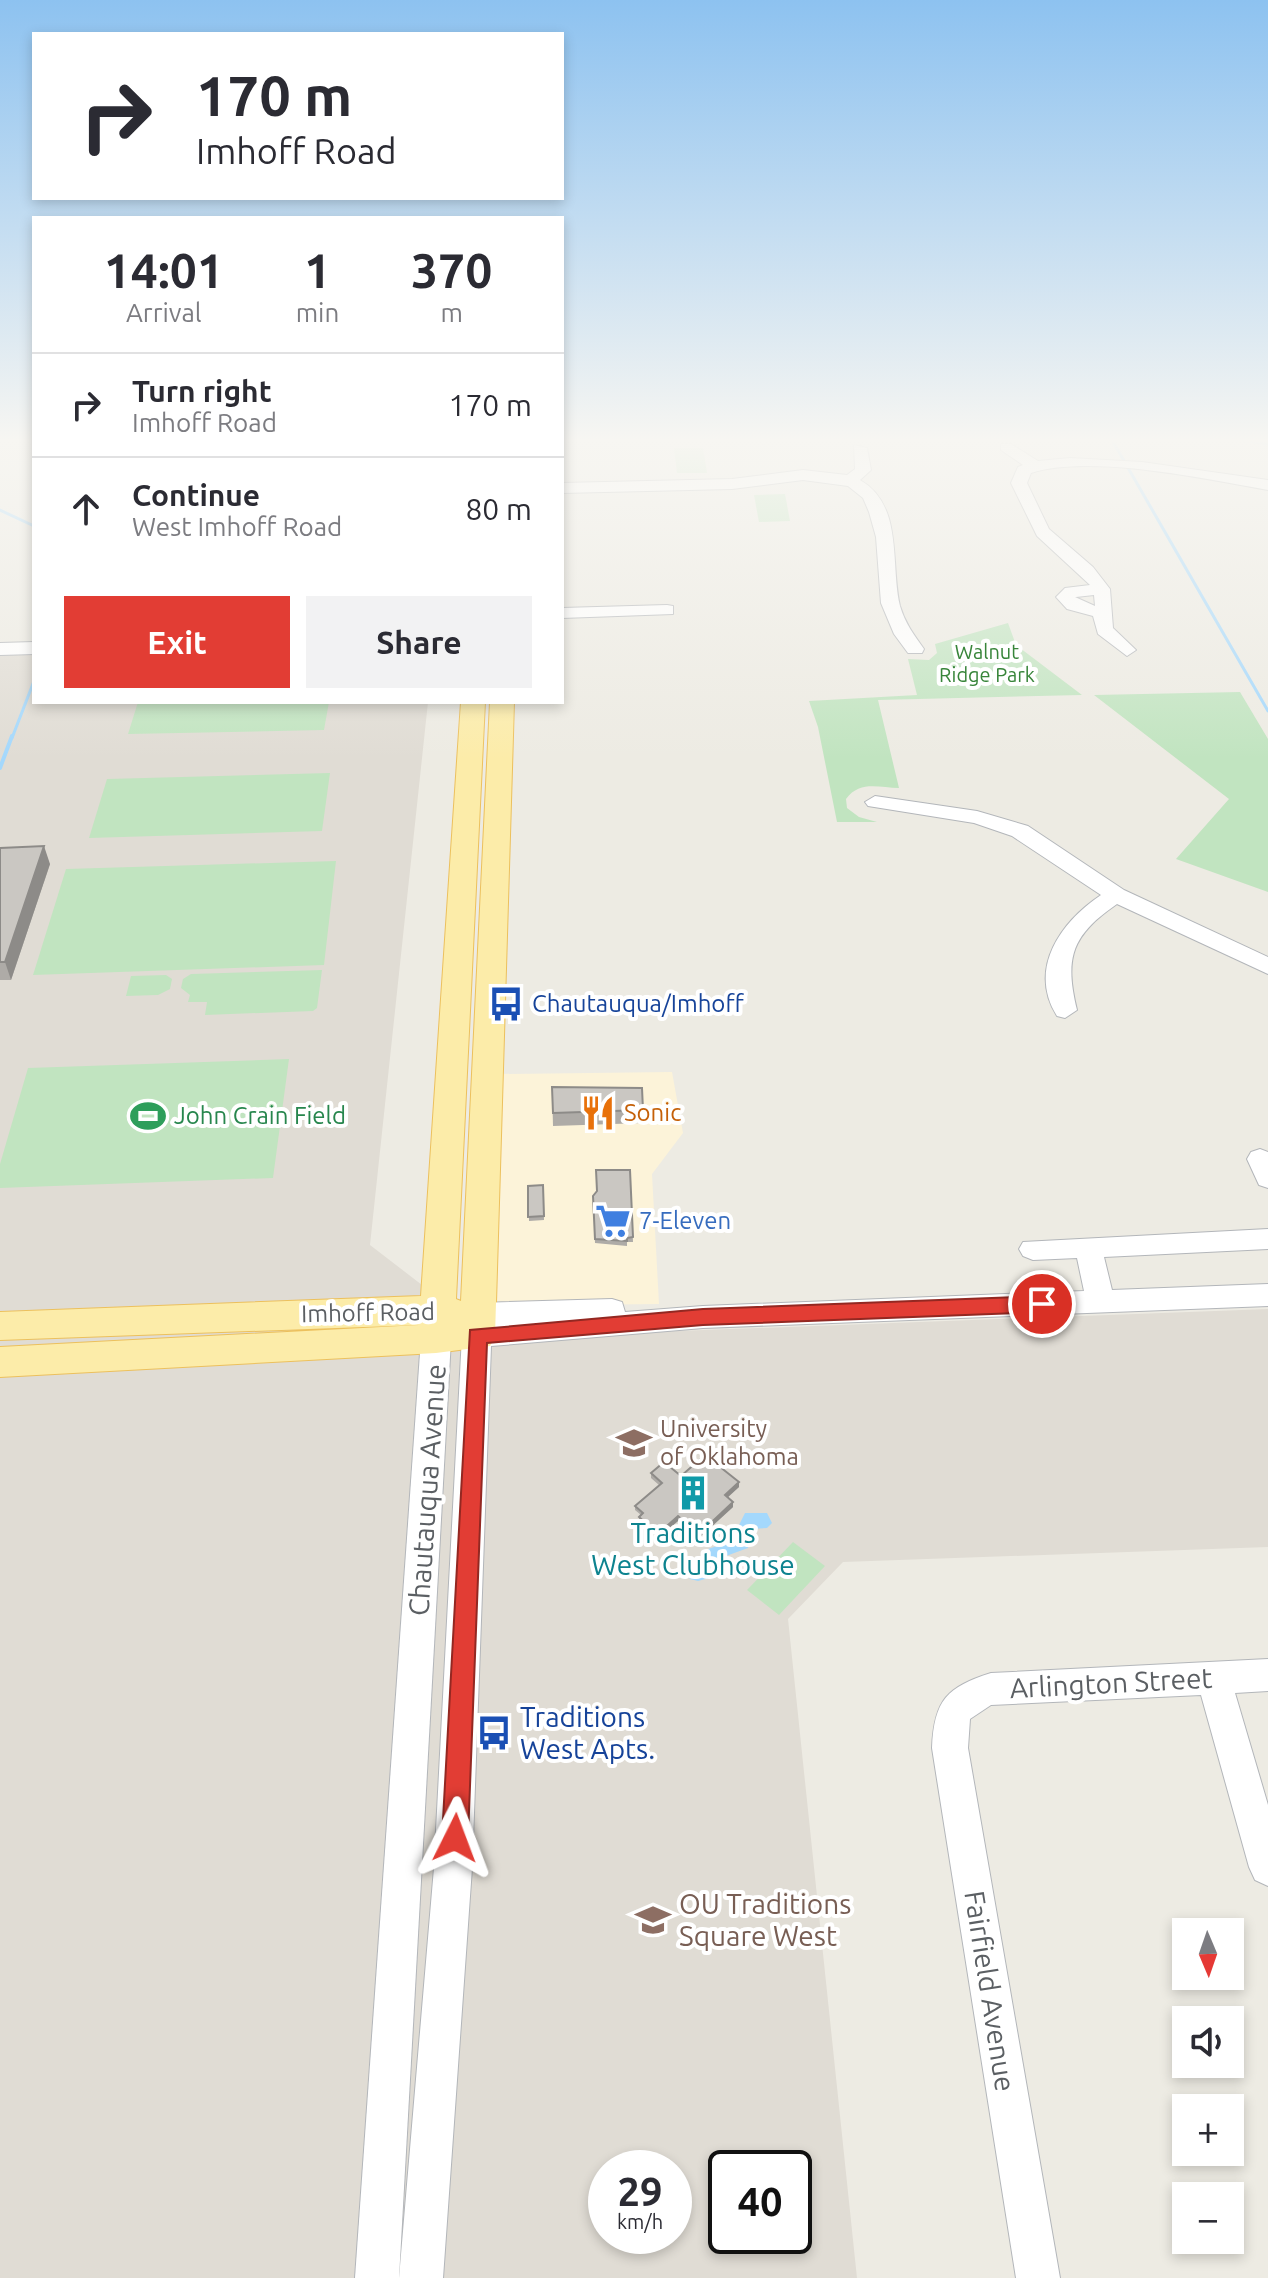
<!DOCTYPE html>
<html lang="en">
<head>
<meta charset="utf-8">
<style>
  :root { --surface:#fff; --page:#f2f2f3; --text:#2b2b33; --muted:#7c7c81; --line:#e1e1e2; --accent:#e23d34 }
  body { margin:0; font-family:Ubuntu,sans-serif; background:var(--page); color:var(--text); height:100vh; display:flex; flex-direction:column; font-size:30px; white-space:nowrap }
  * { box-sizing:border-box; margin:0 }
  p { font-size:26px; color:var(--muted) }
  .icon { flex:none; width:44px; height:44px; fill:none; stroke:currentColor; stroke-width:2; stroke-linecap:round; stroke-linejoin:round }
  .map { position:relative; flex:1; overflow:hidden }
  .side { position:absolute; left:32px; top:216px; width:532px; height:488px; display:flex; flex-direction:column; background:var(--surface); border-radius:0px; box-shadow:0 4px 12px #0003 }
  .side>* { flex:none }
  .banner { position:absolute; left:32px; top:32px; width:532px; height:168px; border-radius:0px; box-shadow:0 4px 12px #0003; background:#fff; color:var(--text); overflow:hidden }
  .needle { width:52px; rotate:178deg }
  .controls { position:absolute; left:1172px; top:1918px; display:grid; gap:16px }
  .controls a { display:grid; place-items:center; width:72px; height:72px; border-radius:0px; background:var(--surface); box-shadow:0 4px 12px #0003; font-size:40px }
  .speed { position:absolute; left:588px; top:2150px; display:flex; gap:16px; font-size:40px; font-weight:700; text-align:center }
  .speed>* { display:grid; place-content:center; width:104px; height:104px; border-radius:50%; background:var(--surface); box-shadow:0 4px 12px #0003; line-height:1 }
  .speed small { font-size:20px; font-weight:400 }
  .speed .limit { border:4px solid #111; border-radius:12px; background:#fff; color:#111 }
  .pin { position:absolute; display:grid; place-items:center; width:68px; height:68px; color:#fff; margin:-34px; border:4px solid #fff; border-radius:50%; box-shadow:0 2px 8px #0007 }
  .me { position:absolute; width:88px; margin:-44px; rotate:3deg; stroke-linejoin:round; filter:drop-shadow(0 0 6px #0008) }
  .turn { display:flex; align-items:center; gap:28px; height:168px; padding:0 32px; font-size:36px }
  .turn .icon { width:104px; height:104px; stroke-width:2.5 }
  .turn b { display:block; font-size:56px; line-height:68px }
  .eta { display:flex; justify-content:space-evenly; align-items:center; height:136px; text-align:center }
  .eta b { font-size:48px; font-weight:700; line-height:56px }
  .button { display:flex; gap:16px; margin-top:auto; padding:16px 32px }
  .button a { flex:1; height:92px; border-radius:0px; background:var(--accent); color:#fff; font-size:32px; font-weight:700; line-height:92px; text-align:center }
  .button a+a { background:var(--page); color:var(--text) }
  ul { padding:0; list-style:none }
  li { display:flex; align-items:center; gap:24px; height:104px; padding:0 32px; border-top:2px solid var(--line) }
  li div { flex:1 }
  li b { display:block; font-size:30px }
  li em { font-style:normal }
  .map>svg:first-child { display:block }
  .commercial { fill:#fcf3d9 }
  .education { fill:#e0dcd4; fill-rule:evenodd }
  .green { fill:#c1e4c0 }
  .water { fill:#a4d8fc }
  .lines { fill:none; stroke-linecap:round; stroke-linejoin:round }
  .stream-far1 { stroke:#a4d8fc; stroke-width:3 }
  .stream { stroke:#a4d8fc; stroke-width:4 }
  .minor-casing { stroke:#b3b6ba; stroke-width:2 }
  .major-casing { stroke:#ecc05d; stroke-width:2 }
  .minor { fill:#fff; fill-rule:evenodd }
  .major { fill:#fceca9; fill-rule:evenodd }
  .wall { fill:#aeaba7 }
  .shaded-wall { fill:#8d8b88 }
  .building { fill:#cac7c2; stroke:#8d8b88; stroke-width:2 }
  .route { fill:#e23d34; stroke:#932822; stroke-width:2 }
  .labels { text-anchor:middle; stroke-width:8; stroke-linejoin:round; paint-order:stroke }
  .far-park-label { font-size:20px; fill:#38853a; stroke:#fff }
  .transit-label { font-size:24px; fill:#164399; stroke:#fff; text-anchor:start }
  .food-label { font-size:24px; fill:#c56008; stroke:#fff; text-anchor:start }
  .leisure-label { font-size:24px; fill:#27864d; stroke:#fff; text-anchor:start }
  .shop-label { font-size:24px; fill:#366cbe; stroke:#fff; text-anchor:start }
  .street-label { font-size:24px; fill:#5b5f63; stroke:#fff }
  .education-label { font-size:24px; fill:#785e54; stroke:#fff; text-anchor:start }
  .near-street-label { font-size:28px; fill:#5b5f63; stroke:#fff }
  .near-culture-label { font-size:28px; fill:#0d838f; stroke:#fff }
  .near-transit-label { font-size:28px; fill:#164399; stroke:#fff; text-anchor:start }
  .near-education-label { font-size:28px; fill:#785e54; stroke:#fff; text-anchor:start }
</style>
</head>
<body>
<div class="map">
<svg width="1268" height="2278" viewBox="0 0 1268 2278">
  <rect width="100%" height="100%" fill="#edebe3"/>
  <path class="commercial" d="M672 1072 683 1133 652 1174 659 1304 492 1306 499 1074Z"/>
  <path class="education" d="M0 655H34V702H428L370 1245 491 1338 1268 1309V1547L843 1562 788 1619 857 2278H0ZM606 2168H674V2236H606ZM726 2168H794V2236H726Z"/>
  <g class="green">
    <path d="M674 448H703L707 473H677Z"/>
    <path d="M785 494 790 521 759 522 754 495Z"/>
    <path d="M1008 623 1016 645 1082 695 878 700 899 788C879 788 860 780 846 799L847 808 859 817 877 822H837L818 727 809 701 917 695 908 659 929 660 937 653 935 644Z"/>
    <path d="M1240 692 1268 739V892L1176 859 1229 799 1094 695Z"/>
    <path d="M138 702H329L324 730 128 734Z"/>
    <path d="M330 773 322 831 89 838 107 779Z"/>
    <path d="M336 861 324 965 33 975 66 869Z"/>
    <path d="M322 970 317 1008 313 1011 205 1015 207 1002H188L190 995 181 988 183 979 191 974Z"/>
    <path d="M166 975 172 979 170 989 158 995 126 996 131 976Z"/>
    <path d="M289 1059 273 1178 0 1188V1164L28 1068Z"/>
    <path d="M793 1542 825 1566 779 1615 747 1590Z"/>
  </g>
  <path class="water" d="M745 1513H767L772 1523 767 1528 750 1529 748 1548 726 1556 727 1573 698 1581 690 1579 686 1573 688 1566 708 1564V1549L720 1545 723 1533 739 1525Z"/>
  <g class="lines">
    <g class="stream-far1">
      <path d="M1112 440 1268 711"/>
      <path d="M1238 440 1268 444"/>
      <path d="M0 510 34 526"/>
      <path d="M12 738 34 681"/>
    </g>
    <path class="stream" d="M0 768 12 736"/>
    <g class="minor-casing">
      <g id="minor">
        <path d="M1001 444H1011L1038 461 1070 458 1142 462 1268 480V490C1205 479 1091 454 1031 473L1027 483 1049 529 1093 567 1110 589 1113 628 1136 650 1127 656 1098 634 1093 616 1067 609 1056 597 1065 588 1090 585 1037 536 1011 483 1018 467 1023 465 1001 450ZM1094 595 1095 606 1075 597H1076Z"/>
        <path d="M854 445 867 448 871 470 860 480C904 505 890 565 900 606 905 623 914 635 924 649L922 653H908L894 634 881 603 876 537 869 512 863 498 848 486 803 480 732 489 562 493V483L732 479 803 470 847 475 855 469Z"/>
        <path d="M667 605 673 606V614L562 618V608Z"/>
        <path d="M34 642V654L0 655V643Z"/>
        <path d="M875 796 977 811 1028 826 1124 890 1268 957V974L1117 904C1072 935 1064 957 1077 1010L1065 1018 1057 1016C1027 968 1062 921 1101 895L1012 836 974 823 868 806 865 802Z"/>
        <path d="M1260 1149 1268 1152V1188L1259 1185 1247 1159 1251 1152Z"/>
        <path d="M1268 1229V1249L1104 1257 1112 1290 1268 1284V1306L703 1328 491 1346 472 1868 443 2278H399L434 1868 462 1336 467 1328 476 1325 468 1322 464 1314 468 1306 478 1303 612 1299 622 1302 625 1312 703 1306 1084 1291 1077 1258 1033 1260 1023 1256 1019 1249 1023 1242Z"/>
        <path d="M436 1327 446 1331 451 1339 399 2278H355L421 1339 426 1331Z"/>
        <path d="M1268 1659V1691L1235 1693 1268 1805V1886L1255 1880 1249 1867 1201 1695 991 1705 970 1719 968 1748 1060 2278H1016L932 1748C934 1700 947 1687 991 1673Z"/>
      </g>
    </g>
    <g class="major-casing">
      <path id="major" d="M461 702H485L456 1299 461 1301 490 702H514L495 1336 490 1346 436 1353 0 1377V1347L419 1325 0 1340V1312L421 1296Z"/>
    </g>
    <use href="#minor" class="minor"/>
    <use href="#major" class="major"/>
  </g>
  <g class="wall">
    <path d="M0 848 50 864 11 980H0Z"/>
    <path d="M552 1087 643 1110V1123L553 1126Z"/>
    <path d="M630 1170 633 1242H627V1246L595 1243 593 1196Z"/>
    <path d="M543 1185 544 1220 529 1221 528 1186Z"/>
    <path d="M651 1473 739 1482V1487L727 1497 733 1502V1507L698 1539 678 1521 658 1538 639 1521V1517L641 1515 635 1510V1506L659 1485 651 1478Z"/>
  </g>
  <g class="shaded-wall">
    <path d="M44 846 50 864 11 980 5 962Z"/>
    <path d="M739 1482V1487L725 1500V1495Z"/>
    <path d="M733 1502V1507L698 1539 699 1534Z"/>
    <path d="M678 1516V1521L658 1538V1534Z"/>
  </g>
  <g class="building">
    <path d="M44 846 5 962H0V848Z"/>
    <path d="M552 1087 642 1088 643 1110 553 1113Z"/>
    <path d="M596 1170H630L633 1237 627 1238V1241L595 1239 593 1196 597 1191Z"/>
    <path d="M543 1185 544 1216 528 1217V1186Z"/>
    <path d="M705 1455 739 1482 725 1495 733 1502 699 1534 678 1516 658 1534 639 1517 643 1513 635 1506 662 1483 651 1473 664 1462 681 1476Z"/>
  </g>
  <linearGradient id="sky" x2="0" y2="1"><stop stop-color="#8dc2f0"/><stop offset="0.58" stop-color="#f7f6f2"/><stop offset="1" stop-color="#f7f6f2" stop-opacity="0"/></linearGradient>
  <rect width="1268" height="759" fill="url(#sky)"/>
  <path class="route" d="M1042 1296 1052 1304 1042 1312 703 1325 487 1343 468 1838 464 1847 455 1851 446 1847 442 1838 470 1330 703 1309Z"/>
  <defs>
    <g id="bus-bare" transform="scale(2.76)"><path d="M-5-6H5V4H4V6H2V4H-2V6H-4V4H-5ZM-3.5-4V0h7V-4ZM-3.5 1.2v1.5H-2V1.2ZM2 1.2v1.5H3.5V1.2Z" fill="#1a4fb4" stroke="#fff" stroke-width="2.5" paint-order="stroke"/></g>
    <g id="restaurant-bare" transform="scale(2.76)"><path d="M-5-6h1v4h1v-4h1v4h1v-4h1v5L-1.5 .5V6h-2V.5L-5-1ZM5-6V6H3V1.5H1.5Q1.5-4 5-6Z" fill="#e8710a" stroke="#fff" stroke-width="2.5" paint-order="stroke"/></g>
    <g id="stadium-bare" transform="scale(2.76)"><path d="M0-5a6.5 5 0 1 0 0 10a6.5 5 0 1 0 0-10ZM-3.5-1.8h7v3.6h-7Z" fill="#2e9e5b" stroke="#fff" stroke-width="2.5" paint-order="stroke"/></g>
    <g id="supermarket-bare" transform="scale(2.76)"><path d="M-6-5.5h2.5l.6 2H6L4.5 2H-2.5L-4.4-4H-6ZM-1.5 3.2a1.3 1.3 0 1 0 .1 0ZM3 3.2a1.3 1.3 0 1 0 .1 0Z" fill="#3f7fe0" stroke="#fff" stroke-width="2.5" paint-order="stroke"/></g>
    <g id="university-bare" transform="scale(2.76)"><path d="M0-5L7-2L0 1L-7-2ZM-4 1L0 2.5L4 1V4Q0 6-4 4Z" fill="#8d6e63" stroke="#fff" stroke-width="2.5" paint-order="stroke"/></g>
    <g id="building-bare" transform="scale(2.76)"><path d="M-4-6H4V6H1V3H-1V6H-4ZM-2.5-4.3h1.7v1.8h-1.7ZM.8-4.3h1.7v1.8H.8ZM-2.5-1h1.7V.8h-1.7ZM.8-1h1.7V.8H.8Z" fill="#0f9aa8" stroke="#fff" stroke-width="2.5" paint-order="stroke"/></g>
  </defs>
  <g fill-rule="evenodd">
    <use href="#bus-bare" x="506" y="1004"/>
    <use href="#restaurant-bare" x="598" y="1113"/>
    <use href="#stadium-bare" x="148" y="1116"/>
    <use href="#supermarket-bare" x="613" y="1221"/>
    <use href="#university-bare" x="634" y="1443"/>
    <use href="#building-bare" x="693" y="1493"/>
    <use href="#bus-bare" x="494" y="1733"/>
    <use href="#university-bare" x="653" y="1920"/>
  </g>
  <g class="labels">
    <g class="far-park-label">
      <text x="987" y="659">Walnut<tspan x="987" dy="23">Ridge Park</tspan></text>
    </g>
    <g class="transit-label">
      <text x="532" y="1012">Chautauqua/Imhoff</text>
    </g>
    <g class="food-label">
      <text x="624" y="1121">Sonic</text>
    </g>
    <g class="leisure-label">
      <text x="174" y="1124">John Crain Field</text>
    </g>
    <g class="shop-label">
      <text x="639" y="1229">7-Eleven</text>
    </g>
    <g class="street-label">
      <text transform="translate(368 1313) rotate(-1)" y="8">Imhoff Road</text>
    </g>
    <g class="education-label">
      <text x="660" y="1437">University<tspan x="660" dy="28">of Oklahoma</tspan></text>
    </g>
    <g class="near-street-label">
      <text transform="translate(427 1490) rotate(-86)" y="10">Chautauqua Avenue</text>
      <text transform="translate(1111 1683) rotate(-3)" y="10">Arlington Street</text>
      <text transform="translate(990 1991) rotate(81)" y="10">Fairfield Avenue</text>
    </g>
    <g class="near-culture-label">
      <text x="693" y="1543">Traditions<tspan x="693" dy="32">West Clubhouse</tspan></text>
    </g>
    <g class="near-transit-label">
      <text x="520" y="1727">Traditions<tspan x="520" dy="32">West Apts.</tspan></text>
    </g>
    <g class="near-education-label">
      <text x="679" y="1914">OU Traditions<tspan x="679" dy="32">Square West</tspan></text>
    </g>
  </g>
</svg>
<div class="controls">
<a><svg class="needle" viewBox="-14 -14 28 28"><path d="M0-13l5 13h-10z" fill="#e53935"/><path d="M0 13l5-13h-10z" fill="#7c7c81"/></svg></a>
<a><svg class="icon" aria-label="sound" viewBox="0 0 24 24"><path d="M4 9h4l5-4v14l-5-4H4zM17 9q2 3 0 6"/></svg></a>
<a>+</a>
<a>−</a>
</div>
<div class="speed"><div>29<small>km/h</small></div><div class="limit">40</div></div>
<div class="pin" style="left:1042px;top:1304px;background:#d93025"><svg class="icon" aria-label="arrive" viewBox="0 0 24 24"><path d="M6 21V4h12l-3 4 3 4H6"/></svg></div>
<svg class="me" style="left:455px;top:1838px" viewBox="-20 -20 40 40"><path d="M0-17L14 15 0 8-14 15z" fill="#e23d34" stroke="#fff" stroke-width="4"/></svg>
<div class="banner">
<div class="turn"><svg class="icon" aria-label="right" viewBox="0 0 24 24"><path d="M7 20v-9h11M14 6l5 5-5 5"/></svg><div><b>170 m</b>Imhoff Road</div></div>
</div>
<section class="side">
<div class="eta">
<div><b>14:01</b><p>Arrival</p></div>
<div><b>1</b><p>min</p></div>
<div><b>370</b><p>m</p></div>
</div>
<ul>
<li><svg class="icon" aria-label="right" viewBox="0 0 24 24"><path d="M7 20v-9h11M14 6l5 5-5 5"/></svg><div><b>Turn right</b><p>Imhoff Road</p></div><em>170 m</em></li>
<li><svg class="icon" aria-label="ahead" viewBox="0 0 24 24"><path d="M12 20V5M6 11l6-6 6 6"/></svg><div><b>Continue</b><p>West Imhoff Road</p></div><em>80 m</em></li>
</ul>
<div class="button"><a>Exit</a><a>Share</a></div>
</section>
</div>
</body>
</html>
